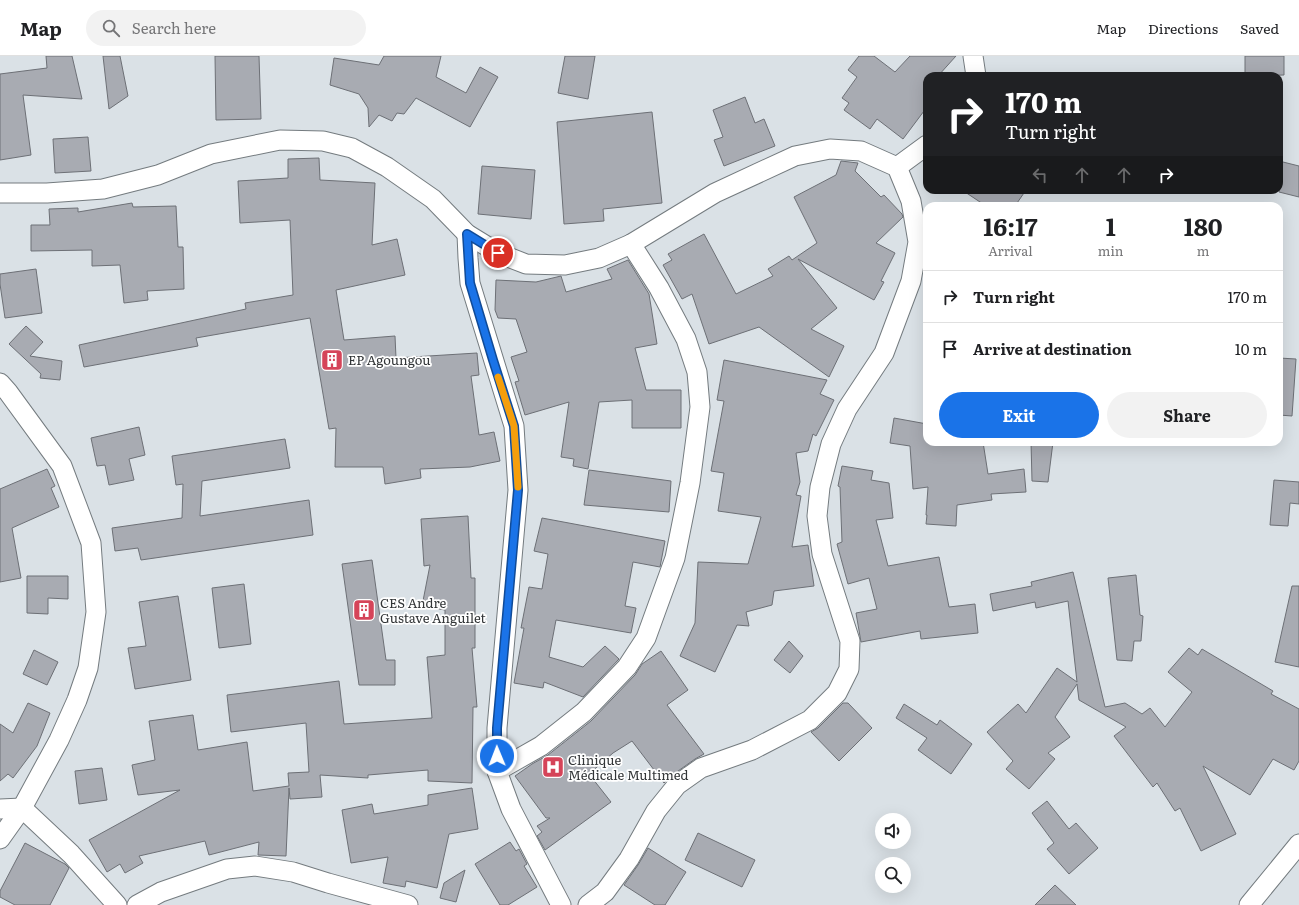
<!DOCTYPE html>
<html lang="en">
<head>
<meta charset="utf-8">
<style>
  :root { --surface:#fff; --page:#f2f2f2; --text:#202124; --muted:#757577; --line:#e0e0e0; --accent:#1a73e8 }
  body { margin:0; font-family:Literata,serif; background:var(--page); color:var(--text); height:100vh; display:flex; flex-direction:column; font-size:15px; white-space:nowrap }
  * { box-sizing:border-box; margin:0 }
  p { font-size:13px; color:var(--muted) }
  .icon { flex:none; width:22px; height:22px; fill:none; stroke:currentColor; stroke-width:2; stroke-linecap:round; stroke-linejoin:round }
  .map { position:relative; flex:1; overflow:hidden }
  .sheet { position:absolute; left:923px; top:146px; width:360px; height:244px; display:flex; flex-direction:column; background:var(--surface); border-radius:12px; box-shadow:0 4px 16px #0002 }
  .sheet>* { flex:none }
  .top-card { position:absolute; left:923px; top:16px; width:360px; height:122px; border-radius:12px; box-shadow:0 4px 16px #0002; background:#202124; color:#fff; overflow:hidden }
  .buttons { position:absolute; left:875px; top:757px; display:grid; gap:8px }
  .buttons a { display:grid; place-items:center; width:36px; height:36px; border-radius:50%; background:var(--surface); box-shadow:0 4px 16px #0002; font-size:20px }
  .pin { position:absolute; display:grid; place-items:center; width:34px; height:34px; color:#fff; margin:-17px; border:2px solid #fff; border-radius:50%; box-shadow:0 1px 4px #0007 }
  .me { position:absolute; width:44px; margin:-22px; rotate:359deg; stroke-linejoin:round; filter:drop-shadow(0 0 3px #0008) }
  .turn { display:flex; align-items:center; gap:14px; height:84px; padding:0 16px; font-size:18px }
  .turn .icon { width:52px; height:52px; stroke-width:2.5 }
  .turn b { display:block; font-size:28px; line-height:34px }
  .lanes { display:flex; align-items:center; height:38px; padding:0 16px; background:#0003; justify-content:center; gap:20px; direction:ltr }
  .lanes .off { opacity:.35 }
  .eta { display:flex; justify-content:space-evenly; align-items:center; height:68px; text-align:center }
  .eta b { font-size:24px; font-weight:700; line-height:28px }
  .action { display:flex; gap:8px; margin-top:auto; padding:8px 16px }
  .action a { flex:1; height:46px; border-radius:24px; background:var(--accent); color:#fff; font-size:16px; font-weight:700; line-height:46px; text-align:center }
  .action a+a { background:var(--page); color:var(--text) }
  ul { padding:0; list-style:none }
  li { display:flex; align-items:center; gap:12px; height:52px; padding:0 16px; border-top:1px solid var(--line) }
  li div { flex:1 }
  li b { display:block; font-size:15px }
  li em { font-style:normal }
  header { display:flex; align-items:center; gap:24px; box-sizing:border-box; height:56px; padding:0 20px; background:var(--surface); border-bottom:1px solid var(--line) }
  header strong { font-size:19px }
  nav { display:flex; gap:22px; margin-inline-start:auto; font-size:14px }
  .search { width:280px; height:36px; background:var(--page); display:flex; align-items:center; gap:10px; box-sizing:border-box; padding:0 14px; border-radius:22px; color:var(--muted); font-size:15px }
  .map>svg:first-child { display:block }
  .building { fill:#a8abb2; stroke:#6d7076 }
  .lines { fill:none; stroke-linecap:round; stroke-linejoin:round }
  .minor-casing { stroke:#747b7f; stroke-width:21 }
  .minor { stroke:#fff; stroke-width:19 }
  .route-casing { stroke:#114b97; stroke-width:10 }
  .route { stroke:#1a73e8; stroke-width:7 }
  .slow { stroke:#f59e0b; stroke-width:7 }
  .labels { text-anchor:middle; stroke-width:3.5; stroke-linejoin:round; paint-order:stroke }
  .poi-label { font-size:13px; fill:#323537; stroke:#fff; text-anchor:start }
</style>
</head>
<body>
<header>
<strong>Map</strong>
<div class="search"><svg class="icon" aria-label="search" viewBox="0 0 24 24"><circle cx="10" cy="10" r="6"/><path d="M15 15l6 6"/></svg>Search here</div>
<nav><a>Map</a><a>Directions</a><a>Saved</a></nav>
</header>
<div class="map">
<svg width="1299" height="849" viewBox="0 0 1299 849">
  <rect width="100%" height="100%" fill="#dae1e6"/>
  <g class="building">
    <path d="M46 0H72L82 43 23 39 31 99 0 104V18L47 12Z"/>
    <path d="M103 0H120L128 40 109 53Z"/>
    <path d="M215 0H259L261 63 216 64Z"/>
    <path d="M384 0H441L436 21 466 37 480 11 498 21 470 71 416 42 404 58 397 57 392 65 379 59 369 71 368 52 359 38 330 29 334 2 379 9Z"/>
    <path d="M565 0H595L588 43 558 37Z"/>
    <path d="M859 0H874L895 16 910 0H956L938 20H927V51L903 83 877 63 870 73 844 54 849 47 842 42 857 21 848 14Z"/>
    <path d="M1245 0H1284V19L1245 20Z"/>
    <path d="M745 41 755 67 764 63 775 90 724 110 714 84 723 81 713 54Z"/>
    <path d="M652 56 662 147 603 153 604 165 564 168 557 66Z"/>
    <path d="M88 81 91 115 55 117 53 83Z"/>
    <path d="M319 102 320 124 375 127 372 189 397 183 405 219 336 234 344 284 395 280 396 302 477 297 479 319 471 320 479 379 494 376 500 405 470 411 420 413 421 422 385 428 383 411H335L336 372 329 373 310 262 196 282 198 290 84 311 79 289 246 253 245 247 293 239 290 164 240 167 238 125 288 122V103Z"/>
    <path d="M841 105 858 107 855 115 881 141 884 139 902 158 903 161 876 187 895 197 881 225 884 226 874 244 798 203 837 252 811 273 844 290 829 321 759 271 709 288 692 238 682 243 663 209 672 204 668 198 704 178 736 238 773 220 768 213 789 200 792 204 817 187 794 141 836 119Z"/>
    <path d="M1279 105 1299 110V141L1279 136Z"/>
    <path d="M482 110 535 114 531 163 478 158Z"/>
    <path d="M962 134H1026L1015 150H986Z"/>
    <path d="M132 147 133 151 176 150 178 191H183L184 233 147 235 148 244 124 247 120 209 92 210V194L31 195V169H50L49 153 78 152V156Z"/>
    <path d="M628 204 649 238 657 288 635 292 646 334H681V372H632V344L599 346 588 413 573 410 574 403 561 401 569 346 525 359 515 326 519 325 511 301 527 296 516 263 498 262 495 254 496 224 536 226 561 220 566 236 612 223 607 213Z"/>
    <path d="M36 213 42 257 5 262 0 228V218Z"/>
    <path d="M26 270 43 286 30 300 62 305 60 324 40 322 41 318 9 288Z"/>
    <path d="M1279 302 1296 303 1292 360 1279 359Z"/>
    <path d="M724 304 827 324 820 338 834 344 816 380 813 378 808 395 796 397 800 426 796 439 801 440 792 491 808 489 814 530 774 535 772 549 746 556 749 570 737 569 715 616 680 600 695 567 698 506 748 508 761 461 718 455 724 417 711 415 724 345 717 344Z"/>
    <path d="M894 362 927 368V386H983L988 418 1024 413 1026 436 991 438 992 444 957 449 956 470 926 468 927 459H926L928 431 913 433 910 390 890 387Z"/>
    <path d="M139 371 145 399 129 403 134 424 109 429 105 409 97 410 91 382Z"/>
    <path d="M285 383 290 412 202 425 200 460 309 444 313 479 141 504 138 492 115 495 112 472 182 462 183 428 176 429 172 400Z"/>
    <path d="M1031 386H1053L1048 426 1032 425Z"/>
    <path d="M842 410 873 415 871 424 889 427 893 462 876 464 888 510 939 501 949 551 975 548 978 577 921 583 920 575 861 586 856 557 877 553 869 522 848 528 837 488 842 486 840 431 838 430Z"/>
    <path d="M47 413 55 430 51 432 59 451 12 472 21 522 0 526V433Z"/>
    <path d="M589 414 671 425 669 456 584 449Z"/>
    <path d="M1274 424 1299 426V448L1290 447 1288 470 1270 469Z"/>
    <path d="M468 460 471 522H475V592H472L477 651H473L472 727 428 725V714L368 719V722L320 719 322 741 290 743 289 732 286 800 258 799 259 786 209 799 205 785 139 800 143 807 125 817 120 808 107 816 89 784 180 734 138 739 132 709 155 704 149 665 193 659 198 694 247 686 253 735 289 730 288 717 309 716 306 667 231 676 227 639 339 625 344 668 432 662 427 601 445 599V554L422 550 430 509 424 510 421 463Z"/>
    <path d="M542 462 665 485 660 511 633 506 625 550 636 552 631 577 556 564 549 601 583 611 605 590 619 603 583 641 544 626 543 632 514 627 524 572H521L529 531 542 533 548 498 534 495Z"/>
    <path d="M372 504 386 604H395V629H359L342 508Z"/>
    <path d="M1073 516 1105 651 1125 647 1142 658 1150 652 1165 671 1192 636 1168 616 1189 592 1198 599 1202 593 1273 635 1271 638 1299 653V705L1294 714 1273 703 1250 739 1203 710 1236 778 1201 795 1180 752 1175 755 1157 727 1153 731 1114 680 1126 671 1079 644 1077 628 1055 661 1070 681 1048 697 1055 703 1029 733 1006 713 1013 705 987 676 1018 648 1026 657 1057 612 1077 626 1068 545 1036 552 1035 546 993 555 990 538 1032 530 1031 526Z"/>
    <path d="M1136 519 1140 559 1143 560 1141 585H1134L1132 605 1117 604 1108 522Z"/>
    <path d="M27 520H68V543L48 542V558L27 557Z"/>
    <path d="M244 528 251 588 219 592 212 532Z"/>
    <path d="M1292 530H1299V611L1275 606Z"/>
    <path d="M178 540 191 624 135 633 128 592 146 590 139 546Z"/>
    <path d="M789 585 803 600 790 617 774 604Z"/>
    <path d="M34 594 58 606 47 629 23 618Z"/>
    <path d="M661 595 688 634 667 649 704 698 695 703 671 720 664 727 632 685 613 697 589 718 611 746 545 794 537 780 542 776 537 770 550 762H546L515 720 532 708 548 699 591 665 635 619 642 608Z"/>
    <path d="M28 647 50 657 37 690 13 722 8 718 0 725V668L13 677Z"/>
    <path d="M843 647H848L872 672 839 705 811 676 818 672Z"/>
    <path d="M904 648 937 669 940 664 972 688 951 718 918 694 927 682 896 662Z"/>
    <path d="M102 712 107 744 79 748 75 715Z"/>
    <path d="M472 732 478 773 449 778 437 832 406 825 405 831 383 827 388 801 351 807 342 754 372 748 374 758 428 749V739Z"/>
    <path d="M1047 745 1069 773 1076 767 1098 792 1069 818 1047 793 1054 787 1032 757Z"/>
    <path d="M698 777 755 804 742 831 685 804Z"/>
    <path d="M510 786 516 795 519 793 527 808 524 810 537 831 508 849H500L475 808Z"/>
    <path d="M25 787 65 808 69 812 50 849H15L0 841V835Z"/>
    <path d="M648 792 686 816 665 849H655L624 829 638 809Z"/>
    <path d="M465 814 456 846 440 842 444 827Z"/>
    <path d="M1055 829 1076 849H1035Z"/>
  </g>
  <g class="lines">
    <g class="minor-casing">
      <g id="minor">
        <path d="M973 0 976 20"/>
        <path d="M897 111 927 89"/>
        <path d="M0 137H47L103 133 158 119 211 98 280 84 323 85 352 92 387 111 433 143 467 178 498 197 526 208 565 209 599 202 631 188 715 137 795 100 830 93 861 95 897 111 911 145 918 186 911 225 884 297 847 353 831 388 820 431 817 460 822 498 850 585 849 613 837 637 810 664 752 694 701 712 677 729 656 755 629 803 605 836 588 849"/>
        <path d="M467 178 468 202 470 227 514 370 518 434 497 672V715"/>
        <path d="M0 327 8 336 62 410 91 487 96 556 88 612 77 644 59 684 22 752 0 783"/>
        <path d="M0 753 22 752 71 798 117 849"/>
        <path d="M137 849 161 836 227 813 255 810 293 816 328 827 408 849"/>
        <path d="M561 849 511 753 497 715 541 690 584 656 627 611 646 582 675 502 690 427 700 351 697 316 686 283 659 232 631 188"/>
        <path d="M1249 849 1299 788"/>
      </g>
    </g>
    <use href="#minor" class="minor"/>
  </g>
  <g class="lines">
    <g class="route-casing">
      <path id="route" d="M497 700V672L518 434 514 370 493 304 470 227 467 178 498 197"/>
    </g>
    <use href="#route" class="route"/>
    <path class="slow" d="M498 321 514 370 518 431"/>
  </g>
  <defs>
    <g id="building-square" transform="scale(1.15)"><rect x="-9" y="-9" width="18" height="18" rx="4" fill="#d54459" stroke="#fff"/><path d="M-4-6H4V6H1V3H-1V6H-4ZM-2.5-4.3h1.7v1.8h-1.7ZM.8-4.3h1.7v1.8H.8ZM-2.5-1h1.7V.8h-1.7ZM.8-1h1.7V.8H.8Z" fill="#fff"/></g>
    <g id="hospital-square" transform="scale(1.15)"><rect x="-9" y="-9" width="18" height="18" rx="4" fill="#d54459" stroke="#fff"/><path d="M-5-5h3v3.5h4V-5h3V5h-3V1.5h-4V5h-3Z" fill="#fff"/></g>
  </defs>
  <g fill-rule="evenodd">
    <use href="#building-square" x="332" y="304"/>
    <use href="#building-square" x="364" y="554"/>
    <use href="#hospital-square" x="553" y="711"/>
  </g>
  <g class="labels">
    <g class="poi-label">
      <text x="348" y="309">EP Agoungou</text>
      <text x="380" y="552">CES Andre<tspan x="380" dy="15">Gustave Anguilet</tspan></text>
      <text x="568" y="709">Clinique<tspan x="568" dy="15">Médicale Multimed</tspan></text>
    </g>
  </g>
</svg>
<div class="buttons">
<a><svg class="icon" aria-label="sound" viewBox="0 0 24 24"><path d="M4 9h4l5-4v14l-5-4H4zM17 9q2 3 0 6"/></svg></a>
<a><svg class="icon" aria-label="search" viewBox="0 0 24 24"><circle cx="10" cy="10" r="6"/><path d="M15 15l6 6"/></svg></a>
</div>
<div class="pin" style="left:498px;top:197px;background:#d93025"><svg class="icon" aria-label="arrive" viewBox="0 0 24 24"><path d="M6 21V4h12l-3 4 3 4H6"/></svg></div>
<svg class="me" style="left:497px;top:700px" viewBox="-20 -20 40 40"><circle r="17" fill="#1a73e8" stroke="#fff" stroke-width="3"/><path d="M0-11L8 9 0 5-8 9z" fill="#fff"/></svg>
<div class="top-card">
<div class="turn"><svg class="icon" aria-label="right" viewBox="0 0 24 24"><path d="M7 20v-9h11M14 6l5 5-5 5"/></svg><div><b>170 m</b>Turn right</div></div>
<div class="lanes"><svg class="icon off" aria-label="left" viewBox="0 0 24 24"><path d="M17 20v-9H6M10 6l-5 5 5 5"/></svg><svg class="icon off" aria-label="ahead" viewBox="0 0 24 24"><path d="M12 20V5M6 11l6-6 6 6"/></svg><svg class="icon off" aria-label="ahead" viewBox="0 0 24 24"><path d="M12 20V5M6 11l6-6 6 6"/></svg><svg class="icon" aria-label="right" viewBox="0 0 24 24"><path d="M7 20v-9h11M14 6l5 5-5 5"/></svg></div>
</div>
<section class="sheet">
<div class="eta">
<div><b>16:17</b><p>Arrival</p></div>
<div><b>1</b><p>min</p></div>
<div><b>180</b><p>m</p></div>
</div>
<ul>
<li><svg class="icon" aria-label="right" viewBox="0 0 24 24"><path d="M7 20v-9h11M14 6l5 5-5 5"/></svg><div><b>Turn right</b></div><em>170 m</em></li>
<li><svg class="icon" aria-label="arrive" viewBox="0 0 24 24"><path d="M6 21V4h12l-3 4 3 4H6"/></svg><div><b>Arrive at destination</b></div><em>10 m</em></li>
</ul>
<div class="action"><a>Exit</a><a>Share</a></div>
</section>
</div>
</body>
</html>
